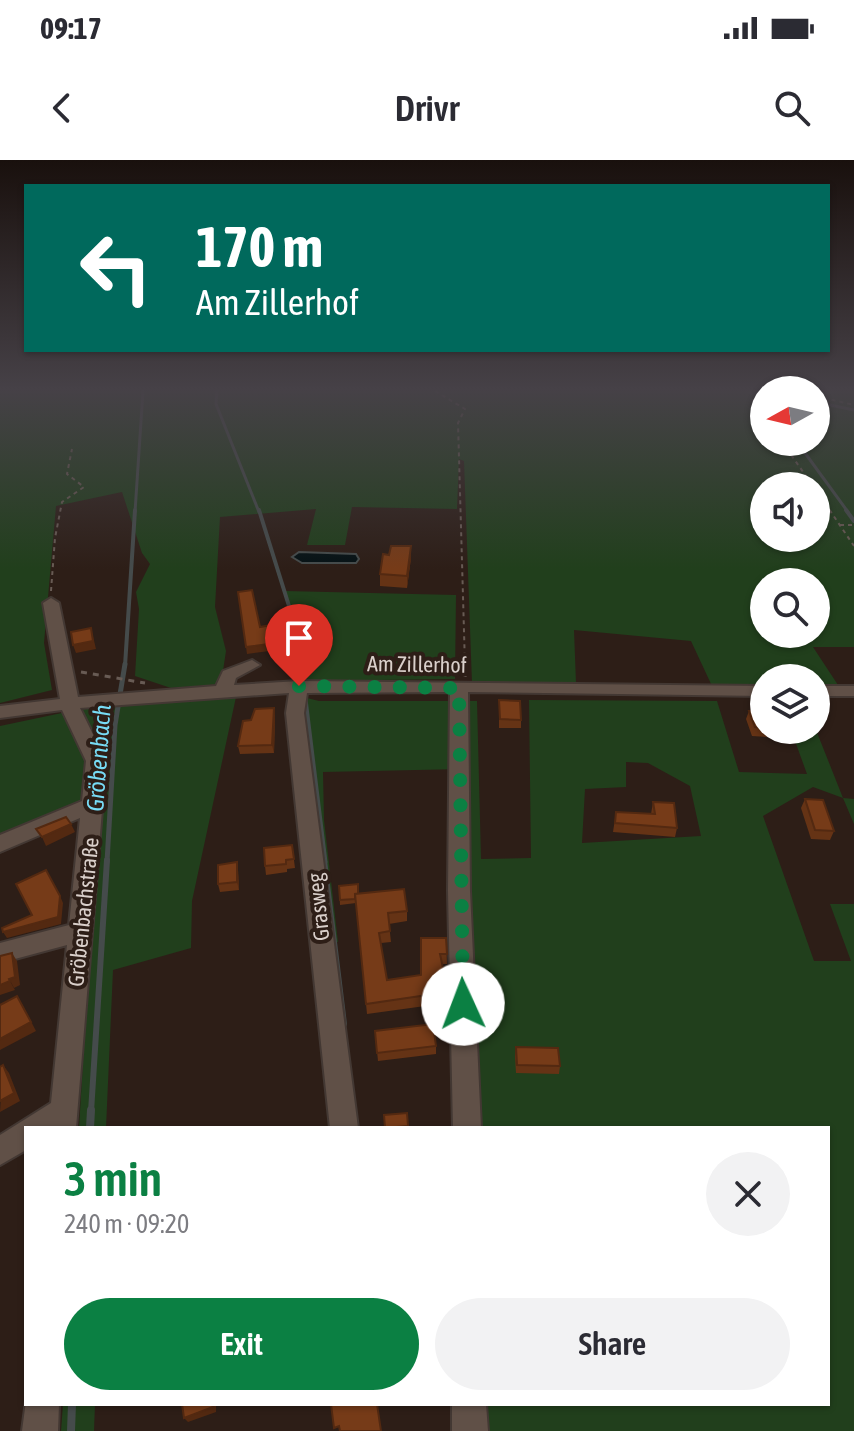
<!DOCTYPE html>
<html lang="en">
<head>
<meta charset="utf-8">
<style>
  :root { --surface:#fff; --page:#f2f2f3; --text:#2b2b33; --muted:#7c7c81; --accent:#0b8043 }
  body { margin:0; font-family:"Asap Condensed",sans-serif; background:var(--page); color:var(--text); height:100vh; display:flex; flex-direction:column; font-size:30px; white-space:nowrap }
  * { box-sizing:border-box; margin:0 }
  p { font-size:26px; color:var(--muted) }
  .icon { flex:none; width:44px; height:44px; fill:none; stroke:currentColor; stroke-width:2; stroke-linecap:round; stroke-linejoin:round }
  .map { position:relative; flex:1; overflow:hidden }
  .details { position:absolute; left:24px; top:966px; width:806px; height:280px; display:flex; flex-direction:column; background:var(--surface); border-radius:0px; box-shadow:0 2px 6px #0004 }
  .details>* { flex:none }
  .banner { position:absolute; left:24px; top:24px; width:806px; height:168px; border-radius:0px; box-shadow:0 2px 6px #0004; background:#00695c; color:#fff; overflow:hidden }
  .needle { width:52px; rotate:262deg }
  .fabs { position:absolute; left:750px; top:216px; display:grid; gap:16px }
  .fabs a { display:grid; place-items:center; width:80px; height:80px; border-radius:50%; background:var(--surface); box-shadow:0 2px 6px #0004; font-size:40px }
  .pin { position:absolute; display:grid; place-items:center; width:68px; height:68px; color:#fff; margin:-82px -34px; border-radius:50% 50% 50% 0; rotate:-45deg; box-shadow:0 0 8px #0007 }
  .pin .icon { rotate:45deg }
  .me { position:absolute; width:88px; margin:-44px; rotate:358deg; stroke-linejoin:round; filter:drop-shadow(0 0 6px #0008) }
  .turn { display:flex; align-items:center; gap:28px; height:168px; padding:0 40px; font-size:36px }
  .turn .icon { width:104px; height:104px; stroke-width:2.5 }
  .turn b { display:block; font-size:56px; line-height:68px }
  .round { display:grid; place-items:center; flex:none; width:84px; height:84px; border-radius:42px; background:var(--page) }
  .overview { display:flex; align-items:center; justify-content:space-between; height:136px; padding:0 40px }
  h1 { font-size:48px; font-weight:600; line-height:60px; color:var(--accent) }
  .primary-button { display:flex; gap:16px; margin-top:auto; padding:16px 40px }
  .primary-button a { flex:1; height:92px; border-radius:48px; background:var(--accent); color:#fff; font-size:32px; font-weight:600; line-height:92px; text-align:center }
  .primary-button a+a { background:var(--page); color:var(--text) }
  .status { display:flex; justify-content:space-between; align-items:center; height:56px; padding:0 40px; background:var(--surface); direction:ltr }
  .status svg { height:22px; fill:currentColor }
  header { display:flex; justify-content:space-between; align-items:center; height:104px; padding:0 40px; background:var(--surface); font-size:36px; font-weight:600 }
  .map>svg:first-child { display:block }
  .green { fill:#213f1c; fill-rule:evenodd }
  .water { fill:#061215; stroke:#454b4b; stroke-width:2 }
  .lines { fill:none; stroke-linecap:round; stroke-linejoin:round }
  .stream-far4 { stroke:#454b4b; stroke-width:3 }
  .stream-far3 { stroke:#454b4b; stroke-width:4 }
  .stream-far2 { stroke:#454b4b; stroke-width:5 }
  .stream-far1 { stroke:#454b4b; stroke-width:6 }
  .stream { stroke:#454b4b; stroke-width:8 }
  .minor-casing { stroke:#433833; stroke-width:4 }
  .path-far1 { stroke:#685b54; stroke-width:2; stroke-dasharray:4 4; stroke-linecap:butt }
  .path { stroke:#685b54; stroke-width:3; stroke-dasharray:6 6; stroke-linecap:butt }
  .minor { fill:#605047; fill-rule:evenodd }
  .wall { fill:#653315 }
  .shaded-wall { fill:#532911 }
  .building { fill:#763b18; stroke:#532911; stroke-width:2 }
  .route { stroke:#0b8043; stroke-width:14; stroke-dasharray:0 25.2 }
  .labels { text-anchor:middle; stroke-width:8; stroke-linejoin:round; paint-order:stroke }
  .street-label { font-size:22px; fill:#d9cfca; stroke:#2d1e17 }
  .water-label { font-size:24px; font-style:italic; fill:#77dbf5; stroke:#2d1e17 }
</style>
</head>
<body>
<div class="status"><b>09:17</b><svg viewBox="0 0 49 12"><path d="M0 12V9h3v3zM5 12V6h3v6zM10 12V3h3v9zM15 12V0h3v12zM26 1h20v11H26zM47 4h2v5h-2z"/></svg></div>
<header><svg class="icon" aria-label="back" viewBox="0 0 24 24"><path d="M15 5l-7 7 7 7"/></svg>Drivr<svg class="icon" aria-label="search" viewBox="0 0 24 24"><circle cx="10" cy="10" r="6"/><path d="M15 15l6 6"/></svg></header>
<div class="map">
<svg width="854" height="1271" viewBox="0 0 854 1271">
  <rect width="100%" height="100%" fill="#2d1e17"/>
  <g class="green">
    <path d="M0 231H764V282H816V231H854V487H813L838 525H816V518H764V525L712 526 691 481 574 470 576 523H472L464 301 459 299 457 349 352 347 345 385H307L316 349 220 357 215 447 226 491 221 524 171 528 135 516 139 449 136 432 150 404 142 393 122 332 56 346 44 483 52 530 0 543ZM764 326H816V378H764ZM764 422H816V474H764Z"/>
    <path d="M285 431 456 435 455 519 303 521Z"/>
    <path d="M299 536 319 541H477L481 699 531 698 529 540 717 541 739 612 807 614 791 570H816L843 638 854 639V664L843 638 813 627 763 656 814 801H851L830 744H854V1271H485L484 1244H828V968H477L463 609 323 612 324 660 338 782 329 781ZM626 602 648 603 690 626 701 676 582 683 585 629 626 627Z"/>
    <path d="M236 537 192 741 191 788 113 810 106 968H79L99 639 0 679V566L76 550Z"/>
    <path d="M63 1244H95L94 1271H61Z"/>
  </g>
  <path class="water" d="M299 392 356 394 359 399 356 403H302L292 397Z"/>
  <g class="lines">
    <g class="stream-far4">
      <path d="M217 231 216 244 259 352"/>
      <path d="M756 233 764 234"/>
      <path d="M816 242 854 250"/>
      <path d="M797 282 848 352"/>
      <path d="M135 352 143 231"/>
    </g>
    <g class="stream-far3">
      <path d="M259 350 289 446 300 506"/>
      <path d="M846 350 854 361"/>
      <path d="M125 506 135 350"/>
    </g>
    <g class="stream-far2">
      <path d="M300 504 302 517"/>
      <path d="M305 539 325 702"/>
      <path d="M107 702 115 565 125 504"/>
    </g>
    <g class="stream-far1">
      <path d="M324 700 344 864"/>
      <path d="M91 952 107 700"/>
    </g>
    <g class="stream">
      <path d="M90 968 91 950"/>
      <path d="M71 1271 72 1244"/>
    </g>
    <g class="minor-casing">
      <g id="minor">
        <path d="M51 438 59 443 78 537 216 526 223 511 252 500 260 505 236 518 234 525 299 521 764 526V536L468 532 470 731 481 968H453L448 731 450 532 307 533 304 553 358 968H330L286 553 289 533 80 548 106 601 76 968H26V990L0 1005V975L51 943 67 785 0 803V783L69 765 80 658 0 692V675L82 641 86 601 62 550 0 558V546L60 539 43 443Z"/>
        <rect x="816" y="526" width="38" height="10"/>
        <path d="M26 1241V1244H59L58 1271H22Z"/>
        <path d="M452 1244H486L488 1271H452Z"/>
      </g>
    </g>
    <g class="path-far1">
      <path d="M435 231 465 249 458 263 465 506"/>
      <path d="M751 231 752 239 764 256"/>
      <path d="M816 236 854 245"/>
      <path d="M782 282 813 326"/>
      <path d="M816 330 854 386"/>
      <path d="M840 365H854"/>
      <path d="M51 431 55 378 62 342 84 327 67 314 72 289"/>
    </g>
    <g class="path">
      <path d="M465 504V517"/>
      <path d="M81 512 145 523"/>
    </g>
    <use href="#minor" class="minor"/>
  </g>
  <g class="wall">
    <path d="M411 398 407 428 380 426V414Z"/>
    <path d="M499 540 521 560V568H499Z"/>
    <path d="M749 551H764V570H770L768 577 752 576 746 559Z"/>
    <path d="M275 556 274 593 240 594 238 586 251 560Z"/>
    <path d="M805 639 834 671 830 680 811 679 801 648Z"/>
    <path d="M653 642 677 668 675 677 613 672 616 652 651 654Z"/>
    <path d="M292 685 295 708 287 709V712L266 715 265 706Z"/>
    <path d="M238 710 239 730 220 732 218 724Z"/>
    <path d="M339 726 407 751V761L389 764 391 782 381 783 387 820 421 815 446 778 447 804H442L448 832 447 843 367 854 356 743 340 745Z"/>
    <path d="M375 871 436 886V894L378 901Z"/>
    <path d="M516 887 560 906 559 914 516 913 515 896Z"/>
  </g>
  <g class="shaded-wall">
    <path d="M411 386V398L407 428V416Z"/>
    <path d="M91 468 96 489 76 493 73 485Z"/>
    <path d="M276 483 277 490 247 494 246 487Z"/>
    <path d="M274 548 275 556 274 593 272 585Z"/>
    <path d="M71 664 75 672 46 686 42 677Z"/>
    <path d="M237 702 238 710 239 730 237 722Z"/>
    <path d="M60 736 63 743 61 764 7 778 3 772 58 757Z"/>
    <path d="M12 793 17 801 20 825 14 828 9 819Z"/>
    <path d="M10 821 15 830 0 835V825Z"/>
    <path d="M22 844 36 871 0 890V879Z"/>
    <path d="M3 905 9 913 20 941 0 952Z"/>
    <path d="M212 1244H216V1252L188 1262 184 1258Z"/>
  </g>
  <g class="building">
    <path d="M391 386H411L407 416 380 414 383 394 389 395Z"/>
    <path d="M252 430 260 467 271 465 276 483 246 487 238 432Z"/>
    <path d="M91 468 93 481 73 485 71 472Z"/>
    <path d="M499 540 520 541 521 560 500 559Z"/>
    <path d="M274 548 272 585 238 586 243 561 251 560 255 549Z"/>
    <path d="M749 551H764V568L755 567Z"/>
    <path d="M805 639 823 640 834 671 815 670Z"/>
    <path d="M653 642 674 643 677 668 615 663 616 652 655 654Z"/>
    <path d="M66 657 71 664 42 677 36 669Z"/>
    <path d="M292 685 294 699 286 700V704L265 706 264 688Z"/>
    <path d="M237 702V722L218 724V705Z"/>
    <path d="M46 710 60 736 58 757 3 772 2 768 32 755 16 724Z"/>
    <path d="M358 724V734H355V739L340 740 339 726Z"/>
    <path d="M404 729 407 751 388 753 390 771 379 773 387 820 421 815V778H446L447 794H440L448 832 366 844 355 734Z"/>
    <path d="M12 793 15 817 9 819 10 821 0 825V796Z"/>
    <path d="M17 836 31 862 0 879V845Z"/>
    <path d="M433 864 436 886 377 893 375 871Z"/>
    <path d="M516 887 558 888 560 906 517 905Z"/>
    <path d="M3 905 14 933 0 941V907Z"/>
    <path d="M407 953 408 966 385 968 384 955Z"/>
    <path d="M182 1244H212L213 1247 184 1258Z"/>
    <path d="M331 1244H377L381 1271H340L339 1266 334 1268Z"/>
  </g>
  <linearGradient id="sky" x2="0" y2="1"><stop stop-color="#19100d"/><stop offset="0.56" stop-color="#464147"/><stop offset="1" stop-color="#464147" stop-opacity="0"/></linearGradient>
  <rect width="854" height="409" fill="url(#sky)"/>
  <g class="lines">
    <path class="route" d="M299 526 459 528 463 844"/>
  </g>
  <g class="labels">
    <g class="street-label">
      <text transform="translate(417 504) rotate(1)" y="8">Am Zillerhof</text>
      <text transform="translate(318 747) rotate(-96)" y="8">Grasweg</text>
      <text transform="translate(83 752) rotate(-84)" y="8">Gröbenbachstraße</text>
    </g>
    <g class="water-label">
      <text transform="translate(99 598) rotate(-86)" y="8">Gröbenbach</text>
    </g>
  </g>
</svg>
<div class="fabs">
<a><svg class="needle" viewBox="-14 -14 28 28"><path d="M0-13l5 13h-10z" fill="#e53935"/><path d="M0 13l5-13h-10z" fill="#7c7c81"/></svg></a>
<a><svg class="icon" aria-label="sound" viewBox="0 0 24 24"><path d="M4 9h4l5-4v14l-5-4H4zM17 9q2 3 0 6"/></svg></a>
<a><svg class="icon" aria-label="search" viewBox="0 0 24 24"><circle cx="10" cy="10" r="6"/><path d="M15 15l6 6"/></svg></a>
<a><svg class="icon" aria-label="layers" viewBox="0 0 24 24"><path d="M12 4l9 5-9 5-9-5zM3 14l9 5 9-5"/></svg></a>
</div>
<div class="pin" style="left:299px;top:526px;background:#d93025"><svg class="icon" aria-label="arrive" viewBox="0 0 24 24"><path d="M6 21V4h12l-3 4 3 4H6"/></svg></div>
<svg class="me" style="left:463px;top:844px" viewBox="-20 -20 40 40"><circle r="19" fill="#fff"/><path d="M0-13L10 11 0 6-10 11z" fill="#0b8043"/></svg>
<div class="banner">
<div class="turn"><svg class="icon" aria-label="left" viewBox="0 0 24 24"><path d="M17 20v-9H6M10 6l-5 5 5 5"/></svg><div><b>170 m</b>Am Zillerhof</div></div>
</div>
<section class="details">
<div class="overview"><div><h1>3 min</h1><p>240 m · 09:20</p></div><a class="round"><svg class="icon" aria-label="close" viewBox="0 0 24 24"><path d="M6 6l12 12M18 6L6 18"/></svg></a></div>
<div class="primary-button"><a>Exit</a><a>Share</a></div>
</section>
</div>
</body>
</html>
